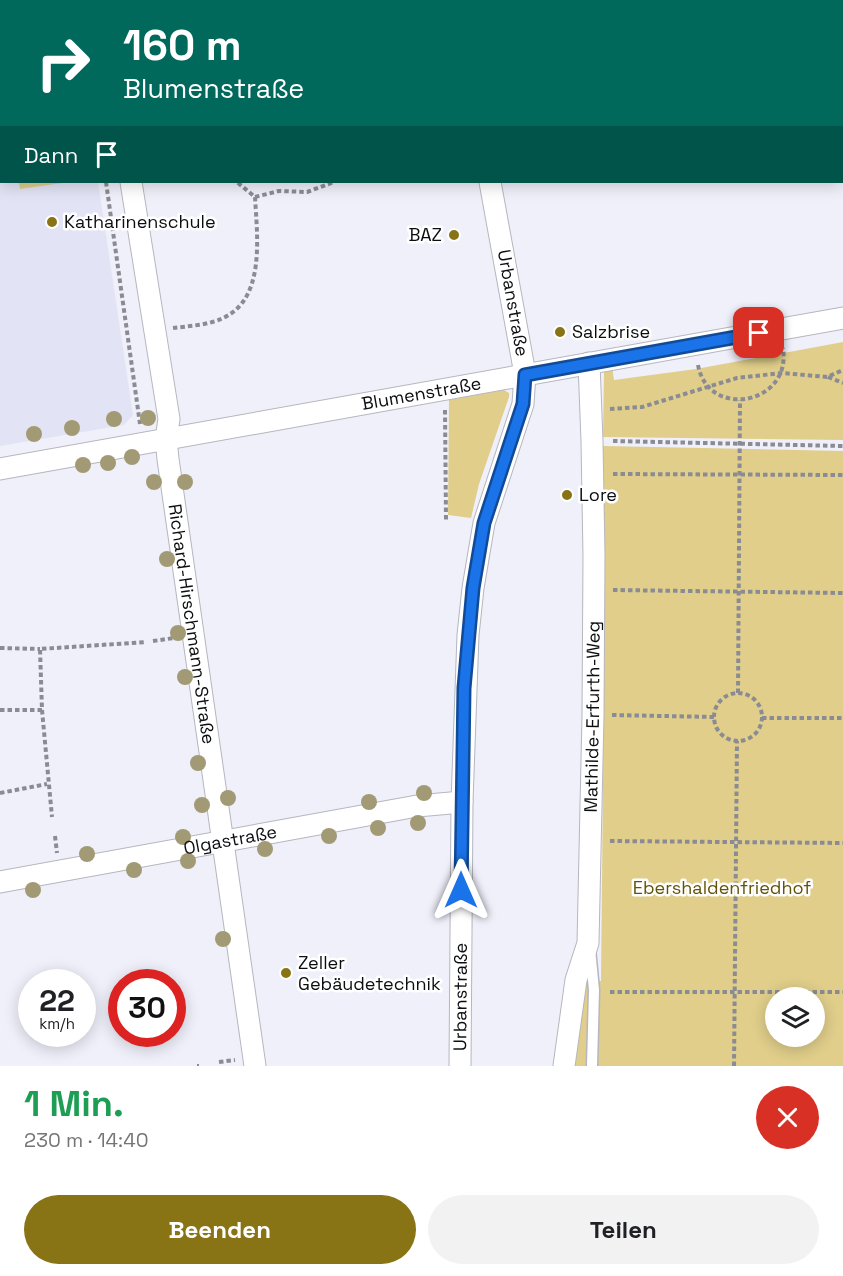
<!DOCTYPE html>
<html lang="de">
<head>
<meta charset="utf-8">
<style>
  :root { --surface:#fff; --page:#f2f2f2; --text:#202124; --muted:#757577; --accent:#887315 }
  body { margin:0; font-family:"Space Grotesk",sans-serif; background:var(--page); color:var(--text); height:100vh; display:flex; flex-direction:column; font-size:22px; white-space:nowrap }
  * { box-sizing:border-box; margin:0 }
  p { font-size:20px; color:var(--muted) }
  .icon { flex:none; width:33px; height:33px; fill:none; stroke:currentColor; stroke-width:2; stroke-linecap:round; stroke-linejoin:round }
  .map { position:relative; height:1066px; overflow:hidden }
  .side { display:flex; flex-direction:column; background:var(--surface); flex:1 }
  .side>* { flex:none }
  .guide { position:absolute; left:0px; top:0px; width:843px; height:183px; box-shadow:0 3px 15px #0003; background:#00695c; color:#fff; overflow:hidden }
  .controls { position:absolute; left:765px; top:987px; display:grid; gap:12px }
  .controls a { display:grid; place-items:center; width:60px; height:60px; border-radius:50%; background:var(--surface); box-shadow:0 3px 15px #0003; font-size:30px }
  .speed { position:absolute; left:18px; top:969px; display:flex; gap:12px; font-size:30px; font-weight:700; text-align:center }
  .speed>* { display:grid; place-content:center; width:78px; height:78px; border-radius:50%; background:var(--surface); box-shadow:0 3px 15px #0003; line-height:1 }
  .speed small { font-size:15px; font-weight:400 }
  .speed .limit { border:9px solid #d22; background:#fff; color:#111 }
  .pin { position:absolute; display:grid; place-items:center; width:51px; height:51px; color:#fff; margin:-26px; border-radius:12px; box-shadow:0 3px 9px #0006 }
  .me { position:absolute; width:66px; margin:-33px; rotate:0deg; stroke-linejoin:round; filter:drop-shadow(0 0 4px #0008) }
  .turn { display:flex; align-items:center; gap:21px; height:126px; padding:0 24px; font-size:27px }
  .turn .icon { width:78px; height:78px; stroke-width:2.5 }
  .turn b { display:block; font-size:42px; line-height:51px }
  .then { display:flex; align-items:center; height:57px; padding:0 24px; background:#0003; gap:12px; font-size:22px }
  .round { display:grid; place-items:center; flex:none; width:63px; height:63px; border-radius:32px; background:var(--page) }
  .overview { display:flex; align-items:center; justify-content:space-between; height:102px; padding:0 24px }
  h1 { font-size:36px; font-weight:800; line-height:45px; color:#1e9e55 }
  .action { display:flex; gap:12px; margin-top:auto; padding:12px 24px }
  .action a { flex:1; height:69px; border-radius:36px; background:var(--accent); color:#fff; font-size:24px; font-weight:800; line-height:69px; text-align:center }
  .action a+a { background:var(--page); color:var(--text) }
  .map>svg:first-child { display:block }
  .built { fill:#e2e4f5 }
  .green { fill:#e0ce8a; fill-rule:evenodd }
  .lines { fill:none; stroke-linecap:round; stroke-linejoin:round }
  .lane-casing { stroke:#b5b6bf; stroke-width:13 }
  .street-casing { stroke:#b5b6bf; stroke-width:23 }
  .path { stroke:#8b8c93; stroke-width:4; stroke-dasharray:4.5 3; stroke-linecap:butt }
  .lane { stroke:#fff; stroke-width:10 }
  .street { stroke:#fff; stroke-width:21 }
  .tree { fill:#a29a75 }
  .route-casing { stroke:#114b97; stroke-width:15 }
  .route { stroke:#1a73e8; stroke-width:10 }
  .poi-dot { fill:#887315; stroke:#fff; stroke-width:2 }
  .labels { text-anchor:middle; stroke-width:5; stroke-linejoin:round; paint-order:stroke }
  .poi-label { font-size:18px; fill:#0c0d10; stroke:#fff; text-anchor:start }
  .street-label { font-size:18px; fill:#0c0d10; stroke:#fff }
  .park-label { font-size:18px; fill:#635309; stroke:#fff }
</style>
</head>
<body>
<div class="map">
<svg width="843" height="1066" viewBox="0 0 843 1066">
  <rect width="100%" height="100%" fill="#eff0fa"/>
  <path class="built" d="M0 0H72V1L2 2V182H98L133 415 124 425 0 446Z"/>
  <g class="green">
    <path d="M19 182H69L20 189Z"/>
    <path d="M843 342V440L603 437 604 371 612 366 614 380 696 369Z"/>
    <path d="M504 390 509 393V397L479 484 471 518 448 515 449 400Z"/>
    <path d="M603 446 843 451V1066H575L586 981H601L605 585ZM776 998H814V1036H776Z"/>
  </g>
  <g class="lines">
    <g class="lane-casing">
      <path id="lane" d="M590 949 594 990 592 1066"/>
    </g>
    <g class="street-casing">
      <g id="street">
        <path d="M103 0V2"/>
        <path d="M460 0V2"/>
        <path d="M340 2 353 0"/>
        <path id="s1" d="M131 182 169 419 166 439 168 459 255 1066"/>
        <path id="s2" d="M0 469 843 318"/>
        <path id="s3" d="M0 882 417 806 462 802"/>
        <path id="s4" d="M460 1066 462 802 468 635 473 588 484 523 523 404 525 374 490 182"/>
        <path id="s5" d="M564 1066 576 980 588 943 593 715 594 556 592 441 589 363"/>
      </g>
    </g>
    <g class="path">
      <path d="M79 0V2"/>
      <path d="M74 2 76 0"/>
      <path d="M0 23H2"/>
      <path d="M106 182 140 424"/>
      <path d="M255 197 279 191 307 192 334 182"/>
      <path d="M173 328C189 326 209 325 223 318 266 299 257 235 255 197L237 182"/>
      <path d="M698 365C708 420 792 405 783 348"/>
      <path d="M828 377 843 383"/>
      <path d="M610 409 642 407 737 378 782 373 827 377 843 370"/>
      <path d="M445 410 446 520"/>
      <path d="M613 441 843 446"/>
      <path d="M613 474 843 475"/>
      <path d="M613 590 843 593"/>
      <path d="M153 641 174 638"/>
      <path d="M0 648 40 649"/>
      <path d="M738 693 740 400"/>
      <circle cx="738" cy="717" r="24"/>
      <path d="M0 710H42L40 649 146 642"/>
      <path d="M42 710 52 817"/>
      <path d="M612 715 714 717"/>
      <path d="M762 718H843"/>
      <path d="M0 793 47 784"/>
      <path d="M55 836 57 853"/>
      <path d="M610 841 843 843"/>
      <path d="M610 992H843"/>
      <path d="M219 1062 235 1060"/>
      <path d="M197 1066H199"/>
      <path d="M734 1066 737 741"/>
    </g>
    <use href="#lane" class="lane"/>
    <use href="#street" class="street"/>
  </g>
  <g class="tree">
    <circle cx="148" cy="418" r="8"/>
    <circle cx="114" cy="419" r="8"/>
    <circle cx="72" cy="428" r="8"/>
    <circle cx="34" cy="434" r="8"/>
    <circle cx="132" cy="457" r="8"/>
    <circle cx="108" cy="463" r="8"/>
    <circle cx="83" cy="465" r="8"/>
    <circle cx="154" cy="482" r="8"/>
    <circle cx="185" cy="482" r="8"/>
    <circle cx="167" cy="559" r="8"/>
    <circle cx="178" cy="633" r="8"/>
    <circle cx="185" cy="677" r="8"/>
    <circle cx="198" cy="763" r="8"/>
    <circle cx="424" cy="793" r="8"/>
    <circle cx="228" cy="798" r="8"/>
    <circle cx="369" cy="802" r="8"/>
    <circle cx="202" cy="805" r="8"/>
    <circle cx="418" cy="823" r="8"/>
    <circle cx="378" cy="828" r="8"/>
    <circle cx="329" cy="836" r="8"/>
    <circle cx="183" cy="837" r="8"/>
    <circle cx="265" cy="849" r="8"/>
    <circle cx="87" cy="854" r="8"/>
    <circle cx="188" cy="861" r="8"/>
    <circle cx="134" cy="870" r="8"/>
    <circle cx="33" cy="890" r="8"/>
    <circle cx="223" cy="939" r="8"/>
  </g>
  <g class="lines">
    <g class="route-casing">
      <path id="route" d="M461 890 464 688 473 588 484 523 523 404 525 375 759 333"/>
    </g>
    <use href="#route" class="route"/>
  </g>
  <g class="poi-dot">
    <circle cx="52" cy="222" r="6"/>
    <circle cx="454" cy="235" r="6"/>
    <circle cx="560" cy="332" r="6"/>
    <circle cx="567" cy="495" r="6"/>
    <circle cx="286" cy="973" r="6"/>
  </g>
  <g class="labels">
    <g class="poi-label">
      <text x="64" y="228">Katharinenschule</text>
      <text x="442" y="241" text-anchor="end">BAZ</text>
      <text x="572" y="338">Salzbrise</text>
      <text x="579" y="501">Lore</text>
      <text x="298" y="969">Zeller<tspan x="298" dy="21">Gebäudetechnik</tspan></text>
    </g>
    <g class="street-label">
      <text transform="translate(513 303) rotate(80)" y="6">Urbanstraße</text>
      <text dy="6" stroke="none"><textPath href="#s2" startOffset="428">Blumenstraße</textPath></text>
      <text dy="6" stroke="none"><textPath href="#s1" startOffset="447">Richard-Hirschmann-Straße</textPath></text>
      <text dy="6" stroke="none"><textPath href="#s5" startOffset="352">Mathilde-Erfurth-Weg</textPath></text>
      <text dy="6" stroke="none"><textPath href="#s3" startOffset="234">Olgastraße</textPath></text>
      <text dy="6" stroke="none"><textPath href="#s4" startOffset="69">Urbanstraße</textPath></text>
    </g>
    <g class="park-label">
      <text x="722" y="894">Ebershaldenfriedhof</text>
    </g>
  </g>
</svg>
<div class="controls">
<a><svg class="icon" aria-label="layers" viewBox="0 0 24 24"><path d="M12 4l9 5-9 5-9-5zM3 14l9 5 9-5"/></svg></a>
</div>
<div class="speed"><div>22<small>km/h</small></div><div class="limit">30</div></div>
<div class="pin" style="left:759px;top:333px;background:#d93025"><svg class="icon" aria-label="arrive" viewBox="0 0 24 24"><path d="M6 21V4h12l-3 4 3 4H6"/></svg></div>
<svg class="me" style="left:461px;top:890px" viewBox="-20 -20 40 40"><path d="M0-17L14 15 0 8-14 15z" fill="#1a73e8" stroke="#fff" stroke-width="4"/></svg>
<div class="guide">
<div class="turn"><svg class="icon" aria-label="right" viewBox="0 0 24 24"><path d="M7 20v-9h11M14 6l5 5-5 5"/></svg><div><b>160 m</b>Blumenstraße</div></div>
<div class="then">Dann<svg class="icon" aria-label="arrive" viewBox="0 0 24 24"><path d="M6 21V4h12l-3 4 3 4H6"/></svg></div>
</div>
</div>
<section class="side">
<div class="overview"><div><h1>1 Min.</h1><p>230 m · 14:40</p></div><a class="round" style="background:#d93025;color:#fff"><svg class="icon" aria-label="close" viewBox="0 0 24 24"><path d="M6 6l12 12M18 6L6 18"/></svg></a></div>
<div class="action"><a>Beenden</a><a>Teilen</a></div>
</section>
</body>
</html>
